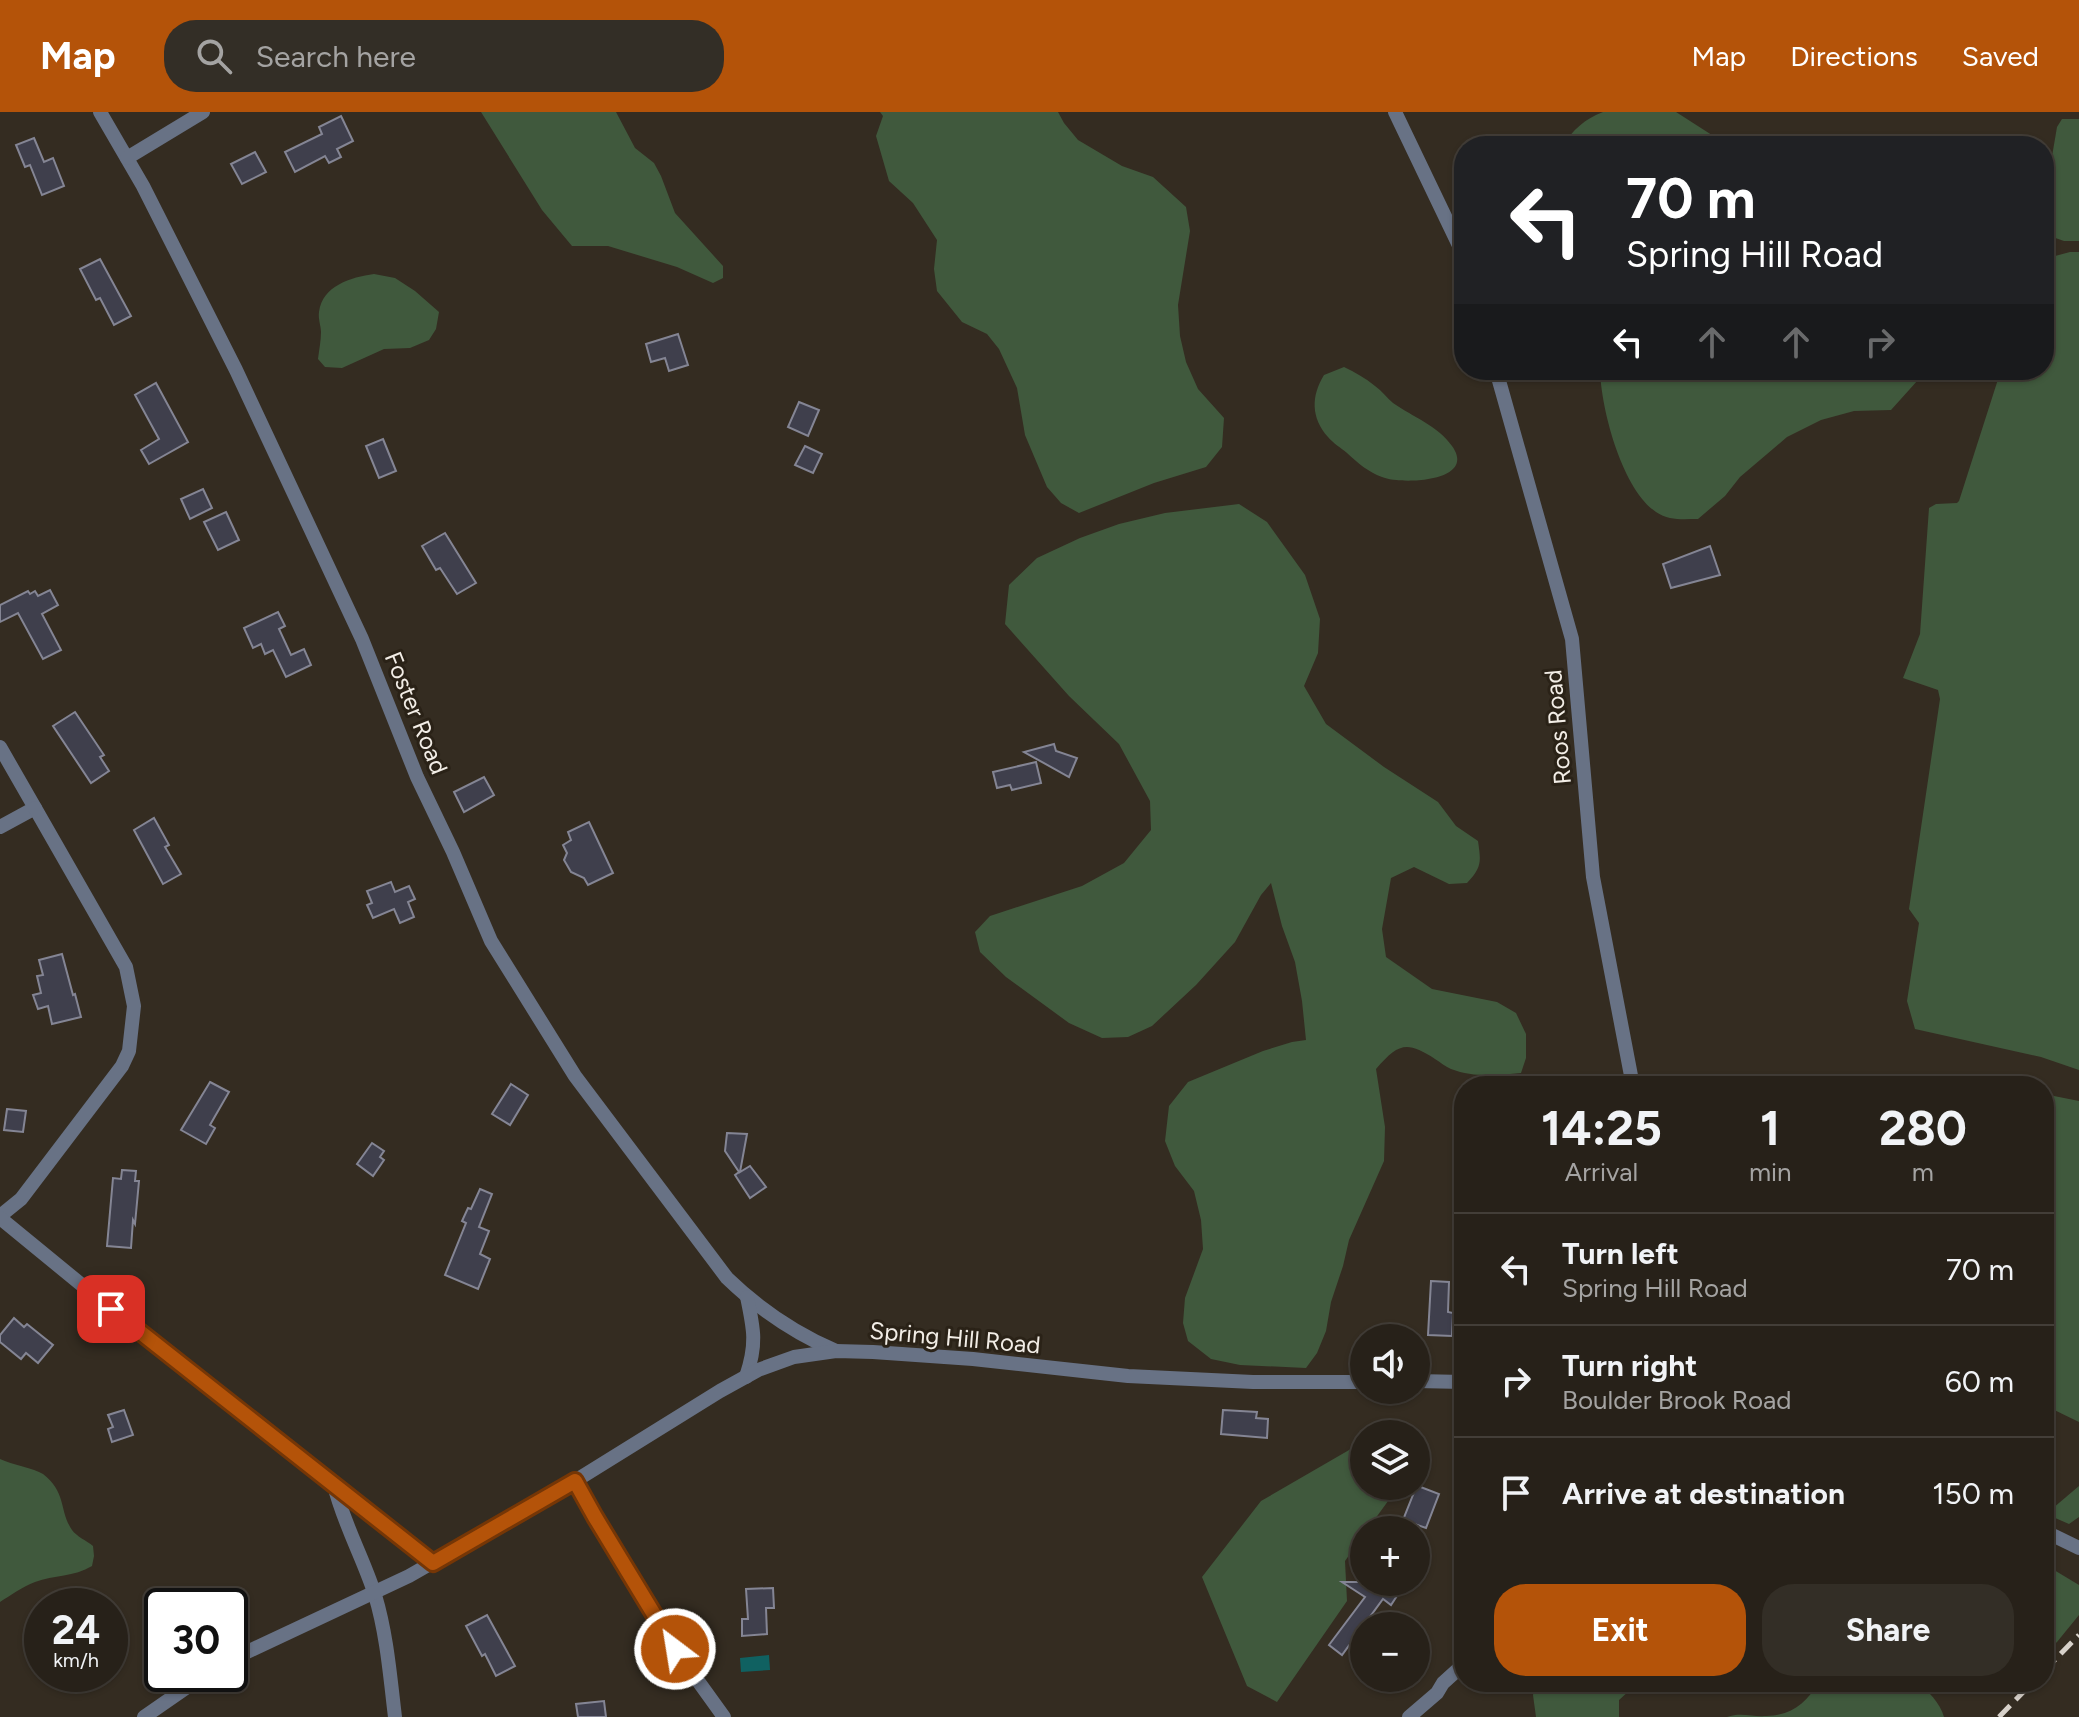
<!DOCTYPE html>
<html lang="en">
<head>
<meta charset="utf-8">
<style>
  :root { --surface:#272119; --page:#332e26; --text:#f1f3f6; --muted:#a4a3a2; --line:#433e38; --accent:#b45309 }
  body { margin:0; font-family:Figtree,sans-serif; background:var(--page); color:var(--text); height:100vh; display:flex; flex-direction:column; font-size:30px; white-space:nowrap }
  * { box-sizing:border-box; margin:0 }
  p { font-size:26px; color:var(--muted) }
  .icon { flex:none; width:44px; height:44px; fill:none; stroke:currentColor; stroke-width:2; stroke-linecap:round; stroke-linejoin:round }
  .map { position:relative; flex:1; overflow:hidden }
  .side { position:absolute; left:1454px; top:964px; width:600px; height:616px; display:flex; flex-direction:column; background:var(--surface); border-radius:32px; box-shadow:0 2px 6px #0004,0 0 0 2px var(--line) }
  .side>* { flex:none }
  .hud { position:absolute; left:1454px; top:24px; width:600px; height:244px; border-radius:32px; box-shadow:0 2px 6px #0004,0 0 0 2px var(--line); background:#202124; color:#fff; overflow:hidden }
  .buttons { position:absolute; left:1350px; top:1212px; display:grid; gap:16px }
  .buttons a { display:grid; place-items:center; width:80px; height:80px; border-radius:50%; background:var(--surface); box-shadow:0 2px 6px #0004,0 0 0 2px var(--line); font-size:40px }
  .speed { position:absolute; left:24px; top:1476px; display:flex; gap:16px; font-size:40px; font-weight:700; text-align:center }
  .speed>* { display:grid; place-content:center; width:104px; height:104px; border-radius:50%; background:var(--surface); box-shadow:0 2px 6px #0004,0 0 0 2px var(--line); line-height:1 }
  .speed small { font-size:20px; font-weight:400 }
  .speed .limit { border:4px solid #111; border-radius:12px; background:#fff; color:#111 }
  .pin { position:absolute; display:grid; place-items:center; width:68px; height:68px; color:#fff; margin:-34px; border-radius:16px; box-shadow:0 4px 12px #0006 }
  .me { position:absolute; width:88px; margin:-44px; rotate:329deg; stroke-linejoin:round; filter:drop-shadow(0 0 6px #0008) }
  .turn { display:flex; align-items:center; gap:28px; height:168px; padding:0 40px; font-size:36px }
  .turn .icon { width:104px; height:104px; stroke-width:2.5 }
  .turn b { display:block; font-size:56px; line-height:68px }
  .lanes { display:flex; align-items:center; height:76px; padding:0 40px; background:#0003; justify-content:center; gap:40px; direction:ltr }
  .lanes .off { opacity:.35 }
  .eta { display:flex; justify-content:space-evenly; align-items:center; height:136px; text-align:center }
  .eta b { font-size:48px; font-weight:700; line-height:56px }
  .button { display:flex; gap:16px; margin-top:auto; padding:16px 40px }
  .button a { flex:1; height:92px; border-radius:32px; background:var(--accent); color:#fff; font-size:32px; font-weight:700; line-height:92px; text-align:center }
  .button a+a { background:var(--page); color:var(--text) }
  ul { padding:0; list-style:none }
  li { display:flex; align-items:center; gap:24px; height:112px; padding:0 40px; border-top:2px solid var(--line) }
  li div { flex:1 }
  li b { display:block; font-size:30px }
  li em { font-style:normal }
  header { display:flex; align-items:center; gap:48px; box-sizing:border-box; height:112px; padding:0 40px; background:var(--accent); color:#fff }
  header strong { font-size:38px }
  nav { display:flex; gap:44px; margin-inline-start:auto; font-size:28px }
  .search { width:560px; height:72px; background:var(--page); display:flex; align-items:center; gap:20px; box-sizing:border-box; padding:0 28px; border-radius:32px; color:var(--muted); font-size:30px }
  .map>svg:first-child { display:block }
  .green { fill:#40593d }
  .water { fill:#106161 }
  .building { fill:#3f3f4c; stroke:#848594; stroke-width:2 }
  .lines { fill:none; stroke-linecap:round; stroke-linejoin:round }
  .minor { stroke:#687285; stroke-width:14 }
  .rail { stroke:#d7d1ca; stroke-width:5; stroke-dasharray:16 8; stroke-linecap:butt }
  .route-casing { stroke:#753606; stroke-width:20 }
  .route { stroke:#b45309; stroke-width:14 }
  .labels { text-anchor:middle; stroke-width:6; stroke-linejoin:round; paint-order:stroke }
  .street-label { font-size:24px; fill:#f2ede6; stroke:#2a2217 }
</style>
</head>
<body>
<header>
<strong>Map</strong>
<div class="search"><svg class="icon" aria-label="search" viewBox="0 0 24 24"><circle cx="10" cy="10" r="6"/><path d="M15 15l6 6"/></svg>Search here</div>
<nav><a>Map</a><a>Directions</a><a>Saved</a></nav>
</header>
<div class="map">
<svg width="2079" height="1605" viewBox="0 0 2079 1605">
  <rect width="100%" height="100%" fill="#342c21"/>
  <g class="green">
    <path d="M481 0H616L635 36 654 51 661 64 675 101 723 154V166L713 171 677 155 608 134H572L542 98Z"/>
    <path d="M880 0H1058L1064 11 1078 28 1122 54 1153 65 1186 95 1190 119 1178 193 1180 224 1186 250 1198 277 1224 306 1222 335 1206 355 1154 371 1079 401 1061 391 1047 375 1025 323 1017 276 999 237 987 222 962 210 937 179 934 157 937 128 913 91 889 69 876 24 883 4Z"/>
    <path d="M1603 0H1676L1729 34H1563C1572 18 1585 7 1603 0Z"/>
    <path d="M2062 7H2079V129H2064L2044 122C2044 85 2051 51 2057 15Z"/>
    <path d="M2070 140H2079V958L2041 945 1915 917 1907 889 1919 811 1909 797 1940 587 1938 578 1903 566 1920 522 1929 396 1936 392 1957 391 1959 389 2001 258H2044V147Z"/>
    <path d="M374 162 395 166 415 179 439 200 436 217 429 228 410 236 384 237 342 256 325 255 318 247C319 238 321 229 321 220 321 214 318 207 319 200 322 174 351 165 374 162Z"/>
    <path d="M1344 255C1355 260 1365 266 1375 274 1382 279 1387 286 1393 291 1413 305 1438 314 1452 334 1478 370 1401 373 1382 365 1368 360 1358 351 1347 341 1341 336 1333 331 1328 325 1311 306 1311 284 1324 263Z"/>
    <path d="M1600 258H1920L1918 268 1891 298 1854 299 1821 308 1787 325 1740 365 1725 384 1698 407C1683 407 1669 409 1656 400 1622 377 1601 297 1600 258Z"/>
    <path d="M1239 392 1267 410 1305 463 1320 507 1318 541 1304 574 1326 612 1384 655 1438 690 1456 714 1478 729C1481 750 1482 755 1467 771L1449 772 1414 755 1391 766 1382 817 1386 845 1432 877 1497 890 1516 901 1526 922V946L1521 961C1498 963 1474 966 1451 957 1446 955 1440 950 1435 947 1406 928 1398 932 1376 957L1385 1015 1384 1049 1349 1128 1343 1154 1331 1190 1326 1219 1317 1241 1306 1256 1240 1253 1211 1247 1188 1229 1183 1211 1185 1186 1203 1137 1201 1108 1194 1079 1175 1054 1165 1029 1169 994 1188 970 1263 939 1292 930 1306 928 1302 889 1295 850 1282 814 1271 771 1261 783 1235 830 1196 873 1152 914 1128 925 1102 926 1069 911 1006 865 980 840 975 820 990 804 1082 774 1124 751 1151 718 1150 689 1119 632 1069 584 1005 512 1009 473 1037 446 1080 426 1119 412 1165 401Z"/>
    <path d="M2044 982 2079 989V1310L2044 1293Z"/>
    <path d="M1356 1334 1364 1342V1374H1399L1367 1418H1364V1422L1345 1449 1347 1489 1277 1590 1247 1574 1202 1465 1261 1389Z"/>
    <path d="M0 1347C12 1353 34 1356 43 1362 67 1381 59 1399 72 1418 76 1424 87 1429 93 1434L94 1444 92 1454C74 1465 54 1463 35 1470 22 1475 11 1483 0 1490Z"/>
    <path d="M2079 1374V1405L2069 1412 2046 1402Z"/>
    <path d="M2044 1452 2079 1473V1503L2057 1530 2044 1541Z"/>
    <path d="M1536 1570H1639L1619 1588V1605H1536L1533 1583Z"/>
    <path d="M1819 1570H1916C1928 1578 1940 1591 1944 1605H1727C1741 1600 1752 1605 1766 1604 1793 1603 1806 1591 1819 1570Z"/>
  </g>
  <path class="water" d="M769 1543 770 1558 741 1560 740 1546Z"/>
  <g class="building">
    <path d="M341 4 353 29 337 37 341 45 329 51 325 44 295 60 285 40 322 22 319 15Z"/>
    <path d="M34 26 44 50 53 46 64 74 42 83 30 53 25 55 16 33Z"/>
    <path d="M255 40 266 60 242 72 231 52Z"/>
    <path d="M100 147 131 204 114 213 100 186 96 188 80 157Z"/>
    <path d="M678 222 688 253 669 259 665 246 651 250 646 232Z"/>
    <path d="M156 271 188 330 149 352 141 338 159 327 135 283Z"/>
    <path d="M799 290 819 298 808 324 788 315Z"/>
    <path d="M383 327 396 359 379 366 366 334Z"/>
    <path d="M805 334 822 342 813 361 795 353Z"/>
    <path d="M203 377 212 396 190 407 181 387Z"/>
    <path d="M226 400 239 428 218 438 204 410Z"/>
    <path d="M445 421 476 471 457 482 440 456 436 458 422 434Z"/>
    <path d="M1710 434 1720 463 1671 476 1663 452Z"/>
    <path d="M50 478 58 493 42 502 61 538 43 547 18 501 0 510V493L28 479 30 482 35 479 38 484Z"/>
    <path d="M278 500 285 514 279 517 291 543 304 537 311 553 286 565 273 538 265 542 261 532 253 536 244 516Z"/>
    <path d="M75 600 104 643 100 645 109 659 91 671 53 614Z"/>
    <path d="M1054 632 1056 639 1077 646 1069 665 1024 640Z"/>
    <path d="M1036 650 1041 671 1012 678 1010 673 997 676 993 660Z"/>
    <path d="M484 665 494 683 464 700 454 680Z"/>
    <path d="M154 706 169 733 165 735 181 762 163 772 134 718Z"/>
    <path d="M589 710 613 761 588 773 584 766 571 760 564 748 567 741 563 733 571 728 568 720Z"/>
    <path d="M391 770 395 780 409 774 415 787 408 790 414 805 400 811 394 797 373 806 367 793 372 791 367 779Z"/>
    <path d="M62 842 73 883 75 882 81 905 52 912 48 894 38 897 33 883 41 881 37 864 43 863 39 848Z"/>
    <path d="M210 970 229 980 210 1013 215 1016 206 1032 181 1018Z"/>
    <path d="M511 972 528 983 510 1013 492 1002Z"/>
    <path d="M7 997 26 999 23 1020 4 1018Z"/>
    <path d="M727 1021 747 1022 740 1060 750 1054 766 1075 750 1086 735 1063 739 1060 725 1039Z"/>
    <path d="M372 1031 384 1039 380 1045 384 1048 373 1064 357 1052Z"/>
    <path d="M122 1058 136 1059 135 1069H139L135 1112 133 1108 131 1136 107 1134 113 1066 121 1067Z"/>
    <path d="M480 1077 492 1082 479 1115 489 1119 480 1142 490 1147 478 1177 445 1163 466 1111 462 1109 468 1096 471 1097Z"/>
    <path d="M1431 1169 1449 1170 1448 1200 1453 1201 1452 1224 1428 1223Z"/>
    <path d="M14 1206 24 1215 27 1212 53 1233 38 1251 26 1241 21 1247 0 1230V1223Z"/>
    <path d="M124 1298 133 1323 112 1330 108 1317 113 1315 108 1303Z"/>
    <path d="M1223 1298 1257 1300 1256 1306 1268 1307 1267 1326 1221 1322Z"/>
    <path d="M1418 1374 1439 1382 1426 1416 1403 1408 1415 1378H1416Z"/>
    <path d="M1342 1470H1406L1391 1493 1383 1487 1342 1543 1329 1533 1365 1485Z"/>
    <path d="M773 1476 774 1496H766L767 1522 742 1524V1507H748L746 1477Z"/>
    <path d="M487 1503 515 1554 496 1564 485 1542 482 1544 466 1514Z"/>
    <path d="M604 1589 606 1605H578L576 1592Z"/>
  </g>
  <g class="lines">
    <g class="minor">
      <path d="M100 0 143 74 236 258 362 527 417 665 453 740 491 829 575 964 727 1166C759 1197 794 1221 836 1239"/>
      <path d="M1395 0 1464 144"/>
      <path d="M127 46 203 0"/>
      <path d="M1496 258 1572 527 1593 765 1633 974"/>
      <path d="M0 635 35 696 0 715"/>
      <path d="M0 1104 21 1087 122 954 129 939 134 894 126 855 35 696"/>
      <path d="M0 1106 160 1237 433 1451"/>
      <path d="M746 1265C757 1232 754 1218 747 1185"/>
      <path d="M1416 1269 1464 1270"/>
      <path d="M575 1369 595 1405 675 1537 724 1605"/>
      <path d="M334 1373C344 1413 363 1445 375 1483 387 1523 390 1564 395 1605"/>
      <path d="M2044 1419 2079 1436"/>
      <path d="M230 1548 409 1464 575 1369 720 1279 758 1258 794 1245 836 1239 873 1240 973 1247 1128 1264 1253 1270H1364"/>
      <path d="M144 1605 206 1562"/>
      <path d="M1409 1605 1437 1581 1443 1571 1464 1552"/>
    </g>
    <g class="rail">
      <path d="M2044 1559 2079 1523"/>
      <path d="M1999 1605 2033 1570"/>
    </g>
  </g>
  <g class="lines">
    <g class="route-casing">
      <path id="route" d="M111 1197 433 1451 575 1369 595 1405 675 1537"/>
    </g>
    <use href="#route" class="route"/>
  </g>
  <g class="labels">
    <g class="street-label">
      <text transform="translate(416 601) rotate(68)" y="8">Foster Road</text>
      <text transform="translate(1558 615) rotate(-95)" y="8">Roos Road</text>
      <text transform="translate(955 1226) rotate(5)" y="8">Spring Hill Road</text>
    </g>
  </g>
</svg>
<div class="buttons">
<a><svg class="icon" aria-label="sound" viewBox="0 0 24 24"><path d="M4 9h4l5-4v14l-5-4H4zM17 9q2 3 0 6"/></svg></a>
<a><svg class="icon" aria-label="layers" viewBox="0 0 24 24"><path d="M12 4l9 5-9 5-9-5zM3 14l9 5 9-5"/></svg></a>
<a>+</a>
<a>−</a>
</div>
<div class="speed"><div>24<small>km/h</small></div><div class="limit">30</div></div>
<div class="pin" style="left:111px;top:1197px;background:#d93025"><svg class="icon" aria-label="arrive" viewBox="0 0 24 24"><path d="M6 21V4h12l-3 4 3 4H6"/></svg></div>
<svg class="me" style="left:675px;top:1537px" viewBox="-20 -20 40 40"><circle r="17" fill="#b45309" stroke="#fff" stroke-width="3"/><path d="M0-11L8 9 0 5-8 9z" fill="#fff"/></svg>
<div class="hud">
<div class="turn"><svg class="icon" aria-label="left" viewBox="0 0 24 24"><path d="M17 20v-9H6M10 6l-5 5 5 5"/></svg><div><b>70 m</b>Spring Hill Road</div></div>
<div class="lanes"><svg class="icon" aria-label="left" viewBox="0 0 24 24"><path d="M17 20v-9H6M10 6l-5 5 5 5"/></svg><svg class="icon off" aria-label="ahead" viewBox="0 0 24 24"><path d="M12 20V5M6 11l6-6 6 6"/></svg><svg class="icon off" aria-label="ahead" viewBox="0 0 24 24"><path d="M12 20V5M6 11l6-6 6 6"/></svg><svg class="icon off" aria-label="right" viewBox="0 0 24 24"><path d="M7 20v-9h11M14 6l5 5-5 5"/></svg></div>
</div>
<section class="side">
<div class="eta">
<div><b>14:25</b><p>Arrival</p></div>
<div><b>1</b><p>min</p></div>
<div><b>280</b><p>m</p></div>
</div>
<ul>
<li><svg class="icon" aria-label="left" viewBox="0 0 24 24"><path d="M17 20v-9H6M10 6l-5 5 5 5"/></svg><div><b>Turn left</b><p>Spring Hill Road</p></div><em>70 m</em></li>
<li><svg class="icon" aria-label="right" viewBox="0 0 24 24"><path d="M7 20v-9h11M14 6l5 5-5 5"/></svg><div><b>Turn right</b><p>Boulder Brook Road</p></div><em>60 m</em></li>
<li><svg class="icon" aria-label="arrive" viewBox="0 0 24 24"><path d="M6 21V4h12l-3 4 3 4H6"/></svg><div><b>Arrive at destination</b></div><em>150 m</em></li>
</ul>
<div class="button"><a>Exit</a><a>Share</a></div>
</section>
</div>
</body>
</html>
